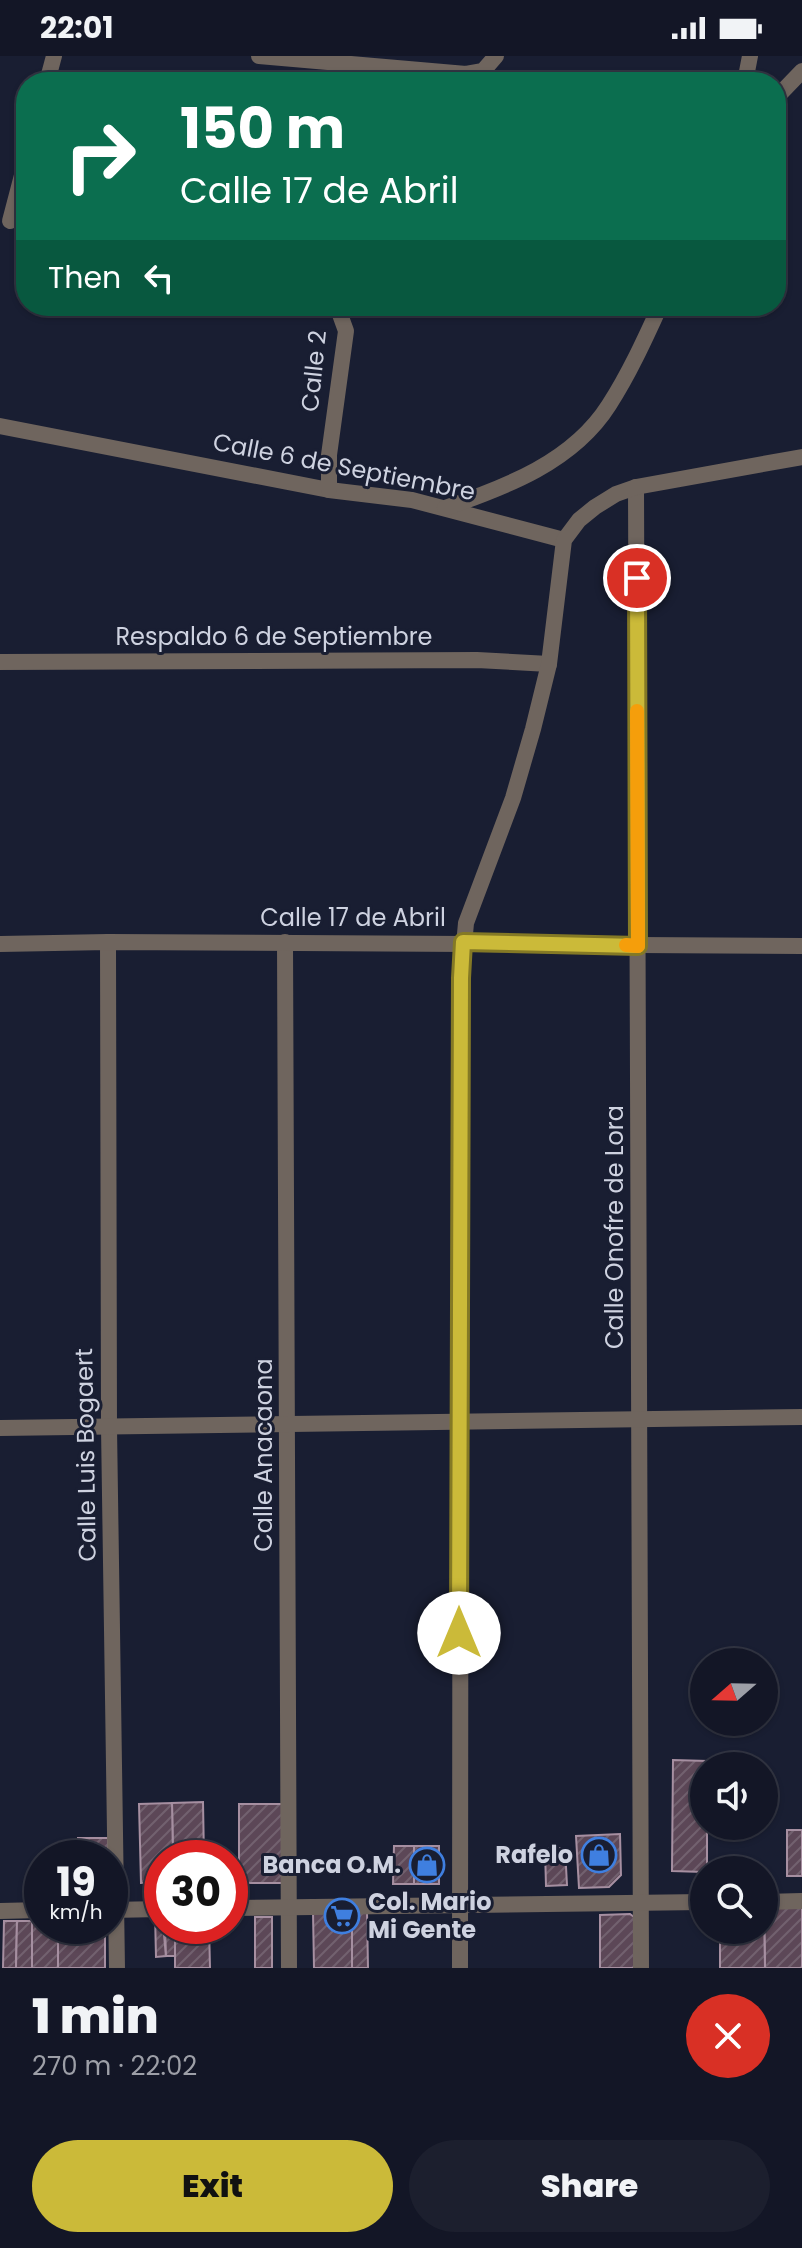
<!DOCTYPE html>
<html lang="en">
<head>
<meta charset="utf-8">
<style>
  :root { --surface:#131626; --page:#1c1f2e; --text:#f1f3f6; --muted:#9d9fa7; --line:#323543; --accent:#cbba39 }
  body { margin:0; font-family:Poppins,sans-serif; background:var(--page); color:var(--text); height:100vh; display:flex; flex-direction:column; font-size:30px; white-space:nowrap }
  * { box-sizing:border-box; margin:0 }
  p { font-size:26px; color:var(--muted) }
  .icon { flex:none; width:44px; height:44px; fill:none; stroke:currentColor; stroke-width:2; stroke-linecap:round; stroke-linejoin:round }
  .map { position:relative; height:1912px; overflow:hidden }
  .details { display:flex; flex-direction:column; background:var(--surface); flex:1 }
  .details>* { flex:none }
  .banner { position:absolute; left:16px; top:16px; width:770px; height:244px; border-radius:32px; box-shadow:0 2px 6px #0004,0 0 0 2px var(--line); background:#0b6e4f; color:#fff; overflow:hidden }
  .needle { width:52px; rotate:250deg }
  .tools { position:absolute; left:690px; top:1592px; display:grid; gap:16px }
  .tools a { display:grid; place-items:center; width:88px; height:88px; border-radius:50%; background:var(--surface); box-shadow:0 2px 6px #0004,0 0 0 2px var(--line); font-size:40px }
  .speed { position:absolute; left:24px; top:1784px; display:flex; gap:16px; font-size:40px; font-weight:700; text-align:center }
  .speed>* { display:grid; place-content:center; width:104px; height:104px; border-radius:50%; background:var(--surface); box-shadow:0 2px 6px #0004,0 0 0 2px var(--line); line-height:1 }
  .speed small { font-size:20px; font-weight:400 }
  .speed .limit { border:12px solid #d22; background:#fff; color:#111 }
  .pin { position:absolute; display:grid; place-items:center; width:68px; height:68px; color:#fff; margin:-34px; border:4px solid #fff; border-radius:50%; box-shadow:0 2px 8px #0007 }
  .me { position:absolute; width:88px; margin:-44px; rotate:0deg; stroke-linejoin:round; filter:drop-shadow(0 0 6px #0008) }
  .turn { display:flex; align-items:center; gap:28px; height:168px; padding:0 32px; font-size:36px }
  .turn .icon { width:104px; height:104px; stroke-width:2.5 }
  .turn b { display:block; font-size:56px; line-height:68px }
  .then { display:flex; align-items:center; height:76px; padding:0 32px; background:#0003; gap:16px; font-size:30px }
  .round { display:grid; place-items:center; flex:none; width:84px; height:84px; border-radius:42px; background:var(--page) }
  .headline { display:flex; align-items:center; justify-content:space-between; height:136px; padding:0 32px }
  h1 { font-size:48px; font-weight:800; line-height:60px }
  .action { display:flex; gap:16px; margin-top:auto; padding:16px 32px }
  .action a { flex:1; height:92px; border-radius:48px; background:var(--accent); color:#111; font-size:32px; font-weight:800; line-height:92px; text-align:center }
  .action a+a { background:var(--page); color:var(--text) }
  .status { display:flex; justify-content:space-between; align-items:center; height:56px; padding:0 40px; background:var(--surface); direction:ltr }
  .status svg { height:22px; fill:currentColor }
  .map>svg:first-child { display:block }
  .building { fill:url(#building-hatch); stroke:#a68fa1; stroke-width:2 }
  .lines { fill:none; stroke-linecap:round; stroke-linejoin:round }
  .street { stroke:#6f655e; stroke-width:16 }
  .route-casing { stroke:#847925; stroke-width:20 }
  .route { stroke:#cbba39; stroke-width:14 }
  .slow { stroke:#f59e0b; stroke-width:14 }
  .labels { text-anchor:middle; stroke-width:6; stroke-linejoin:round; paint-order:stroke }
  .street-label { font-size:24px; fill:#ced2e0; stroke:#191e32 }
  .poi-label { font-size:24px; font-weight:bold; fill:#ced2e0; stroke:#191e32; text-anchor:end }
</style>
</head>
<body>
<div class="status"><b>22:01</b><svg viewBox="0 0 49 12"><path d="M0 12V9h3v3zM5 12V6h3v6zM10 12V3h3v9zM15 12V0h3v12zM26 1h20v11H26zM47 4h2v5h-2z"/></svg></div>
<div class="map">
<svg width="802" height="1912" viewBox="0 0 802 1912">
  <defs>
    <pattern id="building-hatch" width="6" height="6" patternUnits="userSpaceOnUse" patternTransform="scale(2)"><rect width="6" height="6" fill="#5c4757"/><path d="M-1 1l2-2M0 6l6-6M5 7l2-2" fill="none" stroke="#72616f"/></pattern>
  </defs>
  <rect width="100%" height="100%" fill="#191e32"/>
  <g class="building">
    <path d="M673 1704 743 1706V1710H704V1770H707V1814L704 1816 672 1815Z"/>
    <path d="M203 1746 204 1802H173L172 1747Z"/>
    <path d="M172 1747 173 1802H162V1826L141 1827 139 1748Z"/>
    <rect x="239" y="1748" width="44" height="79"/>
    <rect x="787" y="1774" width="15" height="46"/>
    <path d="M620 1778 621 1819 609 1831 579 1832 576 1780Z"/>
    <rect x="78" y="1782" width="30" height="20"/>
    <path d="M394 1790H414V1828H393Z"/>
    <rect x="414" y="1790" width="25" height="38"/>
    <path d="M565 1792 567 1829 546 1830 545 1793Z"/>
    <path d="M764 1848 802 1849V1912H765Z"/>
    <path d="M313 1856H352V1912H314Z"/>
    <path d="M352 1856H367L368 1912H352Z"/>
    <path d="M764 1857 765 1912H720V1874H764Z"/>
    <path d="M32 1858H42V1870H58V1912H32Z"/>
    <path d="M155 1858H162L166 1900 156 1901Z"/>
    <path d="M630 1858 638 1864 639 1912H600V1859Z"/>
    <rect x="255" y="1861" width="17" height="51"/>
    <path d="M4 1865H17L16 1912H3Z"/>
    <path d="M17 1865H32V1912H16Z"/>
    <rect x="58" y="1870" width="47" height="42"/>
    <path d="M165 1870H175V1900H166Z"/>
    <path d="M175 1870H209L210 1912H175Z"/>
  </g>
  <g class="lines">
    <g class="street">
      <path d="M259 0 466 18 483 15 496 0"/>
      <path d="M47 26 54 0"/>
      <path d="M745 26 750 0"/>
      <path d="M776 42 802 15"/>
      <path d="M10 165 26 104"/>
      <path d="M0 370 329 434 412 444 564 484"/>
      <path d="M636 431 641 1912"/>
      <path d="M329 434V399L346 275 337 250"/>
      <path d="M445 452C506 431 573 406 609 349 629 318 645 283 660 250"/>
      <path d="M0 606 477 604 549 608"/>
      <path d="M108 886 109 1371 117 1912"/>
      <path d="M285 886 289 1912"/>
      <path d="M0 888 108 886 802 890"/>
      <path d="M0 1372 802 1361"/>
      <path d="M764 1846 802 1845"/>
      <path d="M230 1852 704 1846"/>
      <path d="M110 1854 162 1853"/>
      <path d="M0 1855 42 1854"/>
      <path d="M460 1912 461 922 466 867 513 742 533 673 549 608 564 484 579 464 595 451 616 438 636 431 802 401"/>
    </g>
  </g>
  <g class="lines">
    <g class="route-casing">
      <path id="route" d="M459 1577 461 922 463 886 638 890 637 522"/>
    </g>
    <use href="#route" class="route"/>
    <path class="slow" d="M626 889 638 890 637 655"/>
  </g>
  <defs>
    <g id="shop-ring" transform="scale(1.8)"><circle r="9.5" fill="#191e32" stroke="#3f7fe0" stroke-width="1.5"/><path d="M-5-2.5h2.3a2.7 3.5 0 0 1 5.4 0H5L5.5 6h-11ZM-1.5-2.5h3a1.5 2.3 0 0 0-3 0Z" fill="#3f7fe0"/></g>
    <g id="supermarket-ring" transform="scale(1.8)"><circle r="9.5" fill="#191e32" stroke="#3f7fe0" stroke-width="1.5"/><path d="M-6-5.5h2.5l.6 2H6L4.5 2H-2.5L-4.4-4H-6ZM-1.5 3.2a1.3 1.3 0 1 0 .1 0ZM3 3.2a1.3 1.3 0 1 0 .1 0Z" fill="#3f7fe0"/></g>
  </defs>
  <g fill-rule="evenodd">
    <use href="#shop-ring" x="599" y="1799"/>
    <use href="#shop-ring" x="427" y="1809"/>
    <use href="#supermarket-ring" x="342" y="1860"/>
  </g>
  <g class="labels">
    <g class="street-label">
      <text transform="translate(314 315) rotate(-84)" y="8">Calle 2</text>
      <text transform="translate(344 411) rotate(11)" y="8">Calle 6 de Septiembre</text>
      <text x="274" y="589">Respaldo 6 de Septiembre</text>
      <text x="353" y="870">Calle 17 de Abril</text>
      <text transform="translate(615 1171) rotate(-90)" y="8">Calle Onofre de Lora</text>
      <text transform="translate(86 1399) rotate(-91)" y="8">Calle Luis Bogaert</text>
      <text transform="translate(264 1399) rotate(-90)" y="8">Calle Anacaona</text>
    </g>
    <g class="poi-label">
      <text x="573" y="1807">Rafelo</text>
      <text x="401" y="1817">Banca O.M.</text>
      <text x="368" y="1854" text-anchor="start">Col. Mario<tspan x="368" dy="28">Mi Gente</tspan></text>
    </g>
  </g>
</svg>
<div class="tools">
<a><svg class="needle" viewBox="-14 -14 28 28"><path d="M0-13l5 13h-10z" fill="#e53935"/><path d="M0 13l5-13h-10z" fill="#9d9fa7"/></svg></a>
<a><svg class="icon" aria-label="sound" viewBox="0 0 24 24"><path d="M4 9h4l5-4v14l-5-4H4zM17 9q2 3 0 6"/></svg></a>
<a><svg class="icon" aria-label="search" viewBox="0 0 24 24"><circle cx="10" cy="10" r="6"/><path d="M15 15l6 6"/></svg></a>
</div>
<div class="speed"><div>19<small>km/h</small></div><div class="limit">30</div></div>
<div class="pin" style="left:637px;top:522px;background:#d93025"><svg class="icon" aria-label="arrive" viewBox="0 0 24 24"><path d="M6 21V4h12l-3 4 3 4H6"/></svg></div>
<svg class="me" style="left:459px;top:1577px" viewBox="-20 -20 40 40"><circle r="19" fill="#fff"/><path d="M0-13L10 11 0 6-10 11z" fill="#cbba39"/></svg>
<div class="banner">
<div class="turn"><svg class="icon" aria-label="right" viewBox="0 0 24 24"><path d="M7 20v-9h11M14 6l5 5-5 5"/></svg><div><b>150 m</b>Calle 17 de Abril</div></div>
<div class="then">Then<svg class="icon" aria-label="left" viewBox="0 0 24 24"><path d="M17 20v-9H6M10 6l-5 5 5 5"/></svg></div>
</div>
</div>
<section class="details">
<div class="headline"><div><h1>1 min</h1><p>270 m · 22:02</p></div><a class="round" style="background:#d93025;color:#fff"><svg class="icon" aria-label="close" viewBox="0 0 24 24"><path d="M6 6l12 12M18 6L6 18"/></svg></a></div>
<div class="action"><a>Exit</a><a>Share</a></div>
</section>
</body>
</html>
